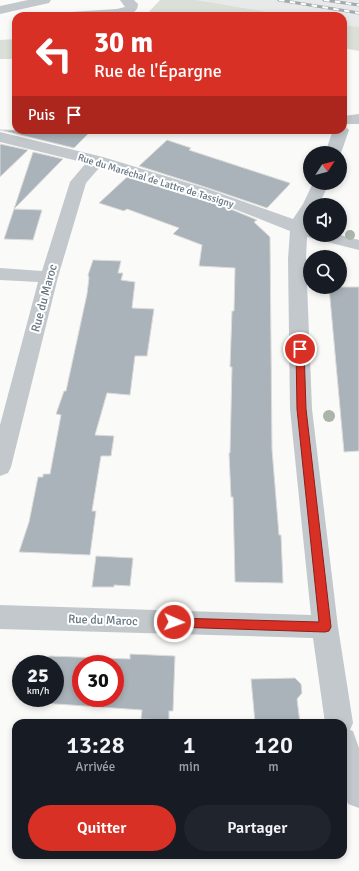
<!DOCTYPE html>
<html lang="fr">
<head>
<meta charset="utf-8">
<style>
  :root { --surface:#171b24; --page:#20242c; --text:#f1f3f6; --muted:#9ea1a6; --accent:#d93025 }
  body { margin:0; font-family:Signika,sans-serif; background:var(--page); color:var(--text); height:100vh; display:flex; flex-direction:column; font-size:15px; white-space:nowrap }
  * { box-sizing:border-box; margin:0 }
  p { font-size:13px; color:var(--muted) }
  .icon { flex:none; width:22px; height:22px; fill:none; stroke:currentColor; stroke-width:2; stroke-linecap:round; stroke-linejoin:round }
  .map { position:relative; flex:1; overflow:hidden }
  .drawer { position:absolute; left:12px; top:719px; width:335px; height:140px; display:flex; flex-direction:column; background:var(--surface); border-radius:12px; box-shadow:0 2px 6px #0003 }
  .drawer>* { flex:none }
  .banner { position:absolute; left:12px; top:12px; width:335px; height:122px; border-radius:12px; box-shadow:0 2px 6px #0003; background:#d93025; color:#fff; overflow:hidden }
  .needle { width:26px; rotate:54deg }
  .tools { position:absolute; left:303px; top:146px; display:grid; gap:8px }
  .tools a { display:grid; place-items:center; width:44px; height:44px; border-radius:50%; background:var(--surface); box-shadow:0 2px 6px #0003; font-size:20px }
  .speed { position:absolute; left:12px; top:655px; display:flex; gap:8px; font-size:20px; font-weight:700; text-align:center }
  .speed>* { display:grid; place-content:center; width:52px; height:52px; border-radius:50%; background:var(--surface); box-shadow:0 2px 6px #0003; line-height:1 }
  .speed small { font-size:10px; font-weight:400 }
  .speed .limit { border:6px solid #d22; background:#fff; color:#111 }
  .pin { position:absolute; display:grid; place-items:center; width:34px; height:34px; color:#fff; margin:-17px; border:2px solid #fff; border-radius:50%; box-shadow:0 1px 4px #0007 }
  .me { position:absolute; width:44px; margin:-22px; rotate:92deg; stroke-linejoin:round; filter:drop-shadow(0 0 3px #0008) }
  .turn { display:flex; align-items:center; gap:14px; height:84px; padding:0 16px; font-size:18px }
  .turn .icon { width:52px; height:52px; stroke-width:2.5 }
  .turn b { display:block; font-size:28px; line-height:34px }
  .then { display:flex; align-items:center; height:38px; padding:0 16px; background:#0003; gap:8px; font-size:15px }
  .eta { display:flex; justify-content:space-evenly; align-items:center; height:68px; text-align:center }
  .eta b { font-size:24px; font-weight:600; line-height:28px }
  .cta { display:flex; gap:8px; margin-top:auto; padding:8px 16px }
  .cta a { flex:1; height:46px; border-radius:24px; background:var(--accent); color:#fff; font-size:16px; font-weight:600; line-height:46px; text-align:center }
  .cta a+a { background:var(--page); color:var(--text) }
  .map>svg:first-child { display:block }
  .built { fill:#e8e9e9 }
  .green { fill:#dadfd7 }
  .building { fill:#aab3b9; stroke:#dcdcda; fill-rule:evenodd }
  .lines { fill:none; stroke-linecap:round; stroke-linejoin:round }
  .minor { fill:#c3c8cc; fill-rule:evenodd }
  .rail-casing { stroke:#a2aab0; stroke-width:3 }
  .rail { stroke:#fff; stroke-width:2; stroke-dasharray:5.5; stroke-linecap:butt }
  .tree { fill:#aab4a7 }
  .route { fill:#d93025; stroke:#8d1f18 }
  .labels { text-anchor:middle; stroke-width:4; stroke-linejoin:round; paint-order:stroke }
  .far-street-label { font-size:10px; fill:#657683; stroke:#fff }
  .street-label { font-size:12px; fill:#657683; stroke:#fff }
</style>
</head>
<body>
<div class="map">
<svg width="359" height="871" viewBox="0 0 359 871">
  <rect width="100%" height="100%" fill="#fafaf8"/>
  <path class="built" d="M197 0H359V27L343 25V16H292Z"/>
  <g class="green">
    <path d="M160 0H197L292 16H145Z"/>
    <path d="M343 25 359 27V51L343 48Z"/>
    <path d="M16 39V59H0V40Z"/>
  </g>
  <g class="building">
    <path d="M0 130H92L74 148Z"/>
    <path d="M167 140 191 148 189 150 290 183 289 185 267 208 208 188 139 166Z"/>
    <path d="M0 144 28 150 0 177Z"/>
    <path d="M33 152 63 159 14 209 42 210 33 240 4 239Z"/>
    <path d="M127 177 228 208 257 220 254 222 270 237 272 449 279 535H281L283 583 235 582 233 497H231L229 453H230L232 367H230L232 311H234L235 268 199 266 202 245 173 234 179 228 127 209 124 211 99 203Z"/>
    <path d="M93 260 121 261 118 273H123L121 280 135 282 132 308 154 309 147 356H135L130 395 107 393 95 435 114 436 111 456H101L92 511H96L90 555 19 552 29 522 38 477H43V474H50L61 415 56 414 64 391H66L87 294 89 278 88 275Z"/>
    <path d="M329 287H359V451L344 452Z"/>
    <path d="M96 556 133 558 130 586 114 585V587H92Z"/>
    <path d="M130 654 175 656 173 711H169V720L141 719 142 710 42 703V698H55V664H48L49 656 130 659ZM81 664H115V698H81Z"/>
    <path d="M295 678 301 684 302 693 297 699 300 723H255L251 679Z"/>
  </g>
  <g class="lines">
    <g class="minor">
      <path d="M28 0H51L49 3 0 14V6Z"/>
      <path d="M120 0H134L138 4C138 7 137 10 134 12 120 20 81 16 64 16L65 13 70 12 117 9 125 7Z"/>
      <path d="M359 114V124H343V116Z"/>
      <path d="M343 126 346 127 349 130 341 153 340 154V153H325L333 130H343Z"/>
      <path d="M0 132 103 157 208 189 293 219 303 204 313 183H329L319 205H310L309 226H310V235H340L359 240V250L307 237 306 259 312 409 338 627 353 723 350 730 353 731 359 748V808L348 804 343 791V723H325L313 638 0 629V605L311 615 290 409 288 259 290 231 229 207 100 167 86 183 58 277 11 467 8 473 0 476V425L38 282 0 280V268L42 271 70 182 86 163 0 142Z"/>
    </g>
    <g class="rail-casing">
      <g id="rail">
        <path d="M279 0 359 13"/>
        <path d="M324 0 359 5"/>
      </g>
    </g>
    <use href="#rail" class="rail"/>
  </g>
  <g class="tree">
    <circle cx="350" cy="235" r="5"/>
    <circle cx="329" cy="416" r="6"/>
  </g>
  <path class="route" d="M300 346 304 349 306 409 331 627 329 631 325 632 174 627 170 626 168 622 170 619 174 618 319 622 297 409 296 349Z"/>
  <g class="labels">
    <g class="far-street-label">
      <text transform="translate(156 180) rotate(17)" y="4">Rue du Maréchal de Lattre de Tassigny</text>
    </g>
    <g class="street-label">
      <text transform="translate(44 298) rotate(-75)" y="4">Rue du Maroc</text>
      <text transform="translate(103 620) rotate(2)" y="4">Rue du Maroc</text>
    </g>
  </g>
</svg>
<div class="tools">
<a><svg class="needle" viewBox="-14 -14 28 28"><path d="M0-13l5 13h-10z" fill="#e53935"/><path d="M0 13l5-13h-10z" fill="#9ea1a6"/></svg></a>
<a><svg class="icon" aria-label="sound" viewBox="0 0 24 24"><path d="M4 9h4l5-4v14l-5-4H4zM17 9q2 3 0 6"/></svg></a>
<a><svg class="icon" aria-label="search" viewBox="0 0 24 24"><circle cx="10" cy="10" r="6"/><path d="M15 15l6 6"/></svg></a>
</div>
<div class="speed"><div>25<small>km/h</small></div><div class="limit">30</div></div>
<div class="pin" style="left:300px;top:349px;background:#d93025"><svg class="icon" aria-label="arrive" viewBox="0 0 24 24"><path d="M6 21V4h12l-3 4 3 4H6"/></svg></div>
<svg class="me" style="left:174px;top:622px" viewBox="-20 -20 40 40"><circle r="17" fill="#d93025" stroke="#fff" stroke-width="3"/><path d="M0-11L8 9 0 5-8 9z" fill="#fff"/></svg>
<div class="banner">
<div class="turn"><svg class="icon" aria-label="left" viewBox="0 0 24 24"><path d="M17 20v-9H6M10 6l-5 5 5 5"/></svg><div><b>30 m</b>Rue de l'Épargne</div></div>
<div class="then">Puis<svg class="icon" aria-label="arrive" viewBox="0 0 24 24"><path d="M6 21V4h12l-3 4 3 4H6"/></svg></div>
</div>
<section class="drawer">
<div class="eta">
<div><b>13:28</b><p>Arrivée</p></div>
<div><b>1</b><p>min</p></div>
<div><b>120</b><p>m</p></div>
</div>
<div class="cta"><a>Quitter</a><a>Partager</a></div>
</section>
</div>
</body>
</html>
